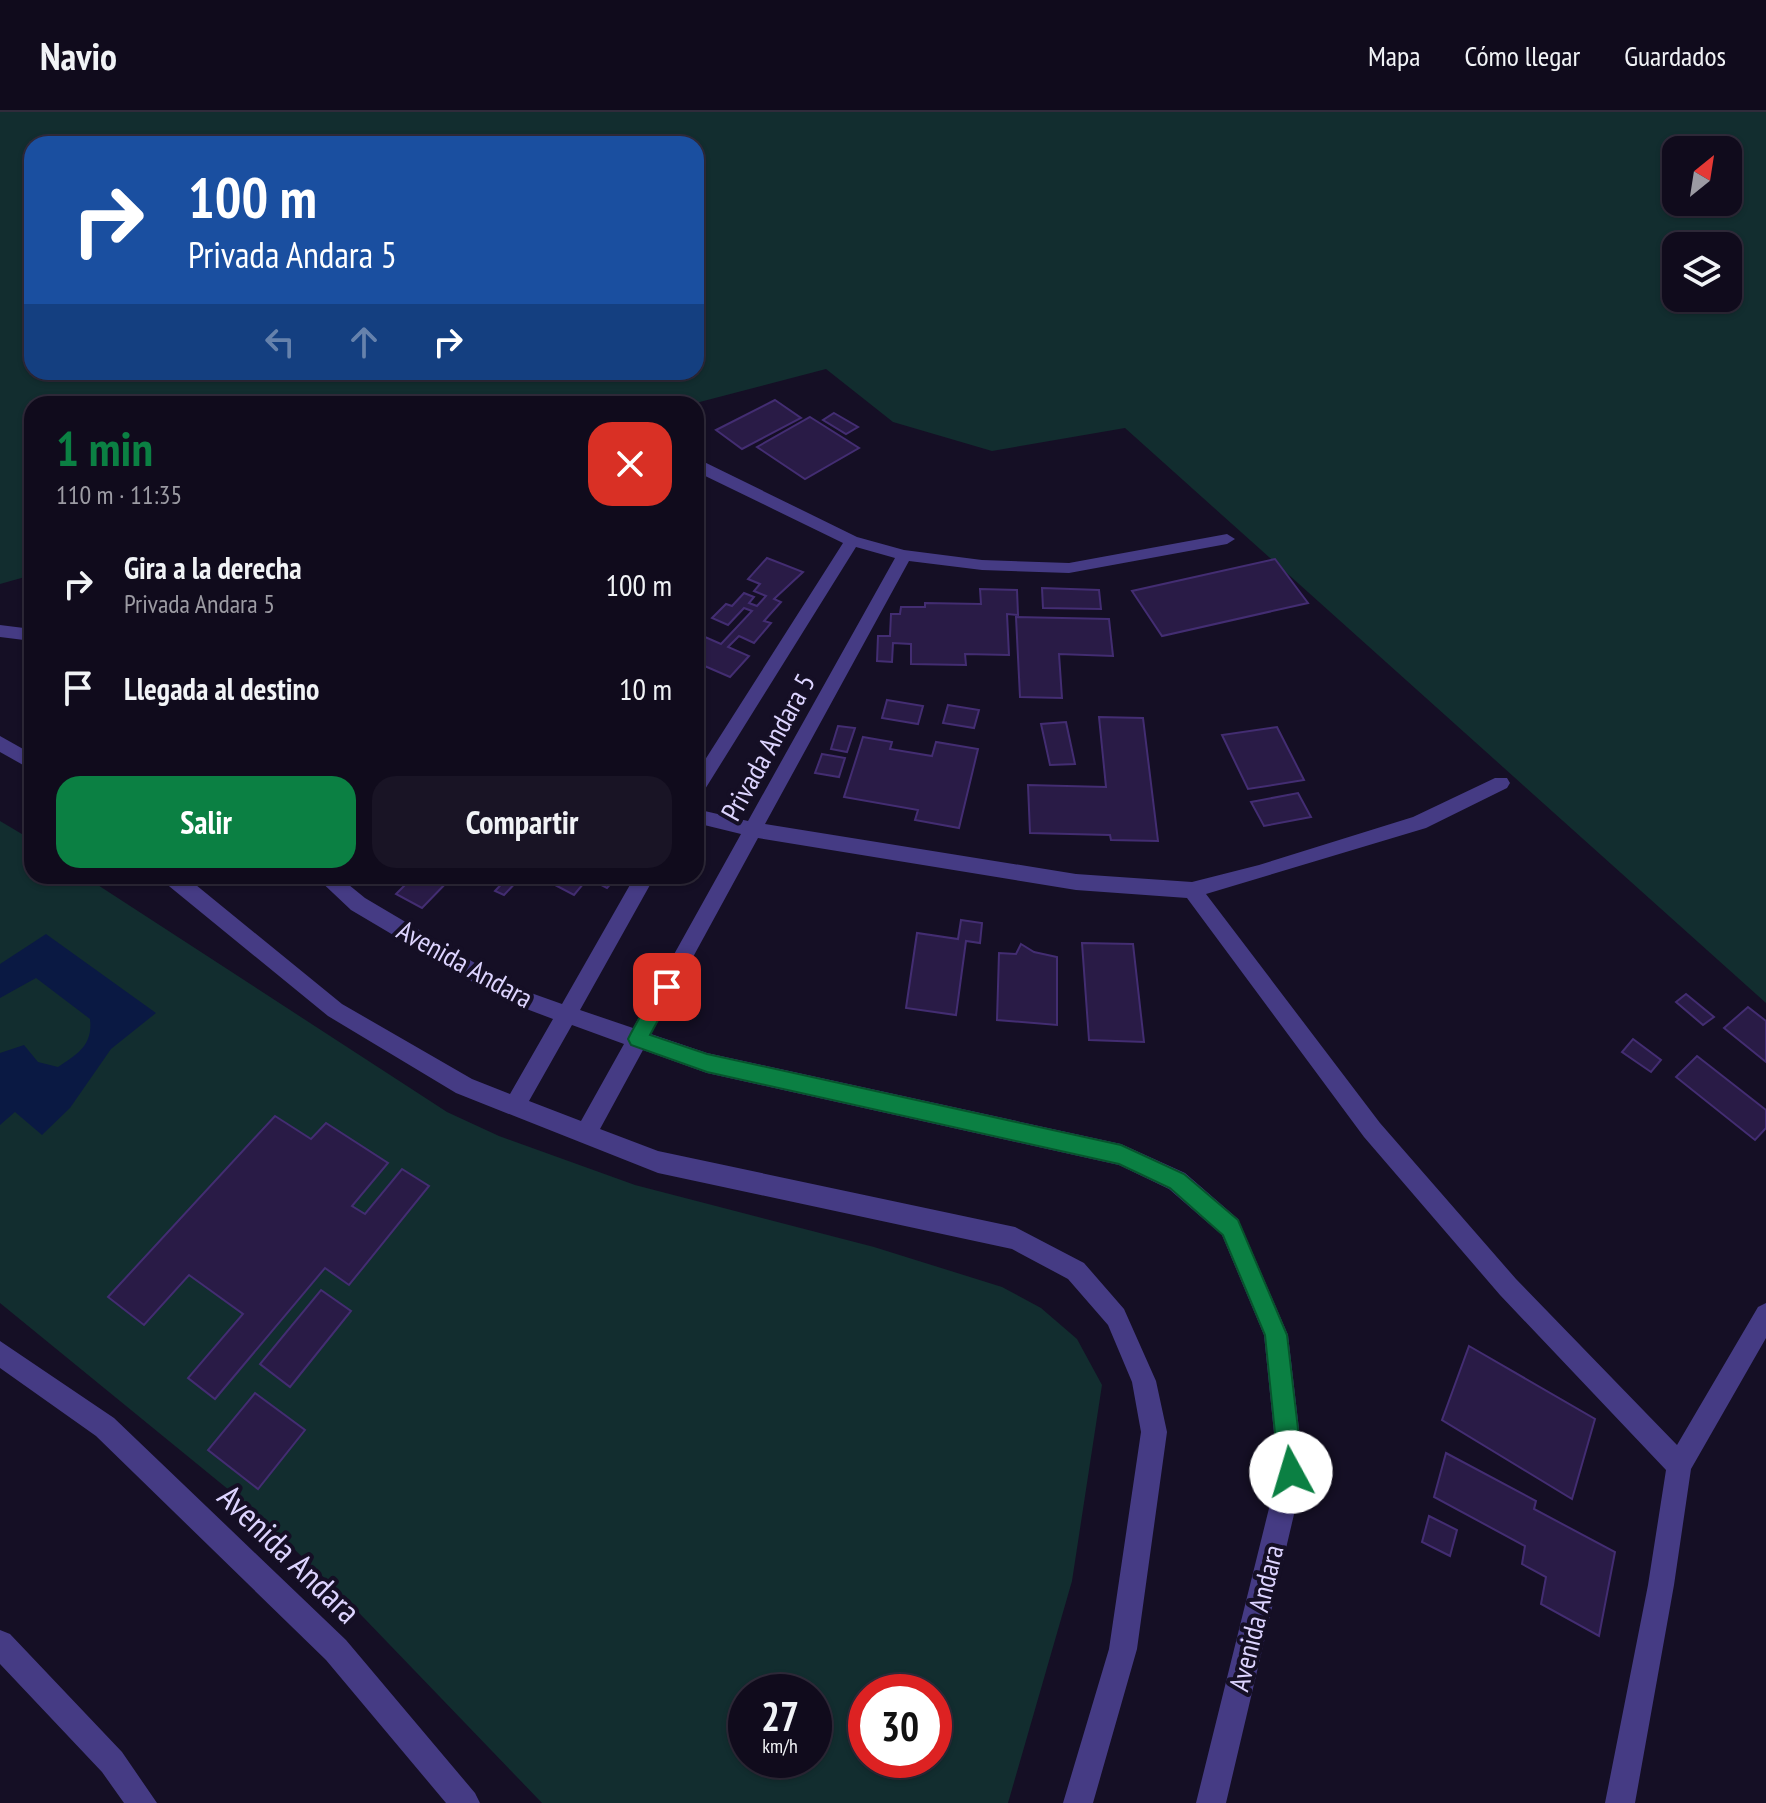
<!DOCTYPE html>
<html lang="es">
<head>
<meta charset="utf-8">
<style>
  :root { --surface:#100b1c; --page:#191425; --text:#f1f3f6; --muted:#9c9ba3; --line:#302b3b; --accent:#0b8043 }
  body { margin:0; font-family:"PT Sans Narrow",sans-serif; background:var(--page); color:var(--text); height:100vh; display:flex; flex-direction:column; font-size:30px; white-space:nowrap }
  * { box-sizing:border-box; margin:0 }
  p { font-size:26px; color:var(--muted) }
  .icon { flex:none; width:44px; height:44px; fill:none; stroke:currentColor; stroke-width:2; stroke-linecap:round; stroke-linejoin:round }
  .map { position:relative; flex:1; overflow:hidden }
  .sheet { position:absolute; left:24px; top:284px; width:680px; height:488px; display:flex; flex-direction:column; background:var(--surface); border-radius:24px; box-shadow:0 2px 6px #0004,0 0 0 2px var(--line) }
  .sheet>* { flex:none }
  .hud { position:absolute; left:24px; top:24px; width:680px; height:244px; border-radius:24px; box-shadow:0 2px 6px #0004,0 0 0 2px var(--line); background:#1a4fa0; color:#fff; overflow:hidden }
  .needle { width:52px; rotate:30deg }
  .tools { position:absolute; left:1662px; top:24px; display:grid; gap:16px }
  .tools a { display:grid; place-items:center; width:80px; height:80px; border-radius:16px; background:var(--surface); box-shadow:0 2px 6px #0004,0 0 0 2px var(--line); font-size:40px }
  .speed { position:absolute; left:728px; top:1562px; display:flex; gap:16px; font-size:40px; font-weight:700; text-align:center }
  .speed>* { display:grid; place-content:center; width:104px; height:104px; border-radius:50%; background:var(--surface); box-shadow:0 2px 6px #0004,0 0 0 2px var(--line); line-height:1 }
  .speed small { font-size:20px; font-weight:400 }
  .speed .limit { border:12px solid #d22; background:#fff; color:#111 }
  .pin { position:absolute; display:grid; place-items:center; width:68px; height:68px; color:#fff; margin:-34px; border-radius:16px; box-shadow:0 4px 12px #0006 }
  .me { position:absolute; width:88px; margin:-44px; rotate:354deg; stroke-linejoin:round; filter:drop-shadow(0 0 6px #0008) }
  .turn { display:flex; align-items:center; gap:28px; height:168px; padding:0 32px; font-size:36px }
  .turn .icon { width:104px; height:104px; stroke-width:2.5 }
  .turn b { display:block; font-size:56px; line-height:68px }
  .lanes { display:flex; align-items:center; height:76px; padding:0 32px; background:#0003; justify-content:center; gap:40px; direction:ltr }
  .lanes .off { opacity:.35 }
  .round { display:grid; place-items:center; flex:none; width:84px; height:84px; border-radius:24px; background:var(--page) }
  .summary { display:flex; align-items:center; justify-content:space-between; height:136px; padding:0 32px }
  h1 { font-size:48px; font-weight:700; line-height:60px; color:var(--accent) }
  .primary-button { display:flex; gap:16px; margin-top:auto; padding:16px 32px }
  .primary-button a { flex:1; height:92px; border-radius:24px; background:var(--accent); color:#fff; font-size:32px; font-weight:700; line-height:92px; text-align:center }
  .primary-button a+a { background:var(--page); color:var(--text) }
  ul { padding:0; list-style:none }
  li { display:flex; align-items:center; gap:24px; height:104px; padding:0 32px }
  li div { flex:1 }
  li b { display:block; font-size:30px }
  li em { font-style:normal }
  header { display:flex; align-items:center; gap:48px; box-sizing:border-box; height:112px; padding:0 40px; background:var(--surface); border-bottom:2px solid var(--line) }
  header strong { font-size:38px }
  nav { display:flex; gap:44px; margin-inline-start:auto; font-size:28px }
  .map>svg:first-child { display:block }
  .green { fill:#122d2f; fill-rule:evenodd }
  .water { fill:#0a1943 }
  .building { fill:#291b46; stroke:#432d72; stroke-width:2 }
  .lines { fill:none; stroke-linecap:round; stroke-linejoin:round }
  .minor { fill:#453b84; fill-rule:evenodd }
  .route { fill:#0b8043; stroke:#07532c; stroke-width:2 }
  .labels { text-anchor:middle; stroke-width:8; stroke-linejoin:round; paint-order:stroke }
  .street-label { font-size:28px; fill:#ddd4ff; stroke:#150f25 }
  .near-street-label { font-size:34px; fill:#ddd4ff; stroke:#150f25 }
</style>
</head>
<body>
<header>
<strong>Navio</strong>
<nav><a>Mapa</a><a>Cómo llegar</a><a>Guardados</a></nav>
</header>
<div class="map">
<svg width="1766" height="1691" viewBox="0 0 1766 1691">
  <rect width="100%" height="100%" fill="#150f25"/>
  <g class="green">
    <path d="M0 0H1766V891L1125 316 992 339 893 310 826 257 692 292H32V463L0 472ZM32 32H696V260H32ZM1676 38H1728V90H1676ZM1676 134H1728V186H1676Z"/>
    <path d="M0 709 32 728V764H84L447 1000 499 1024 635 1073 874 1135 1002 1175 1041 1196 1077 1227 1102 1273 1072 1469 1008 1691H542L338 1479 251 1396 0 1191ZM746 1580H814V1648H746ZM866 1580H934V1648H866Z"/>
  </g>
  <path class="water" d="M46 822 156 901 111 937 70 996 42 1023 15 1000 0 1013V941L24 933 38 950 58 955C78 942 93 933 90 907L36 866 0 886V852Z"/>
  <g class="building">
    <path d="M775 288 801 306 742 337 716 318Z"/>
    <path d="M834 301 858 315 846 322 823 308Z"/>
    <path d="M810 305 859 336 805 367 757 335Z"/>
    <path d="M767 446 803 460 774 487 781 490 764 509 771 511 754 531 739 524 728 535 749 544 730 565 700 552 696 556V521L721 532 752 499 744 496 728 513 712 506 726 492 732 494 744 481 754 485 749 491 757 494 766 484 754 479 760 472 748 467Z"/>
    <path d="M1275 447 1308 491 1162 524 1132 479Z"/>
    <path d="M1042 476 1099 478 1101 497 1043 496Z"/>
    <path d="M980 477 1017 478 1018 503 1007 502 1009 543 965 542 966 553 911 552V532L893 531 892 550 877 549 878 524H890L891 502H900L901 495H925V491L981 492Z"/>
    <path d="M1016 505 1109 507 1113 544 1059 542 1062 586 1020 585Z"/>
    <path d="M887 588 923 594 918 612 882 606Z"/>
    <path d="M948 593 979 598 974 616 943 611Z"/>
    <path d="M1099 605 1143 606 1158 729 1111 728 1110 723 1030 721 1028 673 1106 675Z"/>
    <path d="M1066 610 1075 652 1050 653 1041 612Z"/>
    <path d="M838 614 855 616 847 640 831 637Z"/>
    <path d="M1277 615 1304 668 1248 677 1222 623Z"/>
    <path d="M863 625 892 630 890 637 932 644 936 630 978 637 959 716 915 708 918 698 844 685Z"/>
    <path d="M822 642 845 646 839 665 815 661Z"/>
    <path d="M1298 681 1311 705 1264 714 1251 690Z"/>
    <path d="M414 764H453L422 796 396 782Z"/>
    <path d="M509 764H522L504 783 495 779Z"/>
    <path d="M538 764H618L607 776 588 766 574 783Z"/>
    <path d="M961 808 982 811 980 831 966 829 956 903 906 896 917 821 958 827Z"/>
    <path d="M1082 831 1133 832 1144 930 1089 928Z"/>
    <path d="M1021 832 1034 840 1057 845V913L997 908 999 841 1016 842Z"/>
    <path d="M1686 882 1714 905 1703 913 1676 890Z"/>
    <path d="M1748 895 1766 909V950L1724 916Z"/>
    <path d="M1633 927 1661 948 1651 960 1622 940Z"/>
    <path d="M1697 944 1766 998V1016L1755 1028 1676 965Z"/>
    <path d="M275 1004 311 1027 326 1011 388 1051 352 1094 365 1102 402 1057 429 1074 349 1173 325 1156 215 1287 188 1266 243 1202 189 1163 144 1213 108 1185Z"/>
    <path d="M321 1178 351 1199 290 1275 260 1252Z"/>
    <path d="M1469 1234 1595 1307 1572 1387 1442 1308Z"/>
    <path d="M255 1281 305 1318 258 1377 208 1338Z"/>
    <path d="M1446 1341 1536 1389 1534 1397 1615 1440 1599 1524 1541 1492 1546 1465 1522 1452 1525 1434 1434 1385Z"/>
    <path d="M1429 1404 1457 1418 1450 1444 1422 1430Z"/>
  </g>
  <g class="lines">
    <g class="minor">
      <path d="M696 346 857 425 904 438 982 448 1069 451 1227 422 1235 427 1227 432 1069 461 982 458 909 449 765 712 1076 762 1192 770 1259 753 1413 705 1495 666H1507L1510 671 1507 676 1426 716 1206 782 1380 1011 1516 1167 1677 1333 1758 1195 1766 1191V1226L1691 1357 1674 1473 1635 1691H1605L1648 1473 1666 1358 1500 1183 1364 1025 1187 786 1076 778 758 726 651 922 707 941 1121 1032 1185 1061 1238 1107 1288 1223 1304 1360 1226 1691H1196L1278 1360 1264 1223 1222 1123 1169 1077 1119 1053 707 961 643 938 600 1017 658 1039 1015 1115 1084 1151 1124 1197 1156 1269 1167 1320 1137 1537 1093 1691H1063L1109 1537 1141 1320 1132 1270 1108 1213 1068 1167 1012 1137 658 1061 456 981 328 904 164 770 161 764H185L342 892 472 967 510 982 553 907 503 888 351 798 315 764H338L365 786 517 876 562 892 635 764H655L580 898 633 916 741 722 696 711V697L748 709 895 446 856 435 702 682 696 684V662L843 431 697 360ZM572 913 624 932 581 1009 529 989Z"/>
      <path d="M0 513 32 517V529L0 525Z"/>
      <path d="M0 624 32 642V658L0 640Z"/>
      <path d="M0 1229 114 1306 346 1528 475 1681 480 1691H446L326 1548 96 1324 0 1256Z"/>
      <path d="M0 1518 10 1522 122 1640 157 1691H124L102 1660 0 1552Z"/>
    </g>
  </g>
  <path class="route" d="M667 867 674 869 676 875 650 923 707 942 1121 1033 1184 1062 1238 1108 1287 1223 1303 1360 1299 1368 1291 1372 1283 1368 1279 1360 1265 1223 1223 1123 1170 1076 1119 1052 707 960 631 933 628 927 631 921 660 869Z"/>
  <g class="labels">
    <g class="street-label">
      <text transform="translate(768 635) rotate(-61)" y="10">Privada Andara 5</text>
      <text transform="translate(465 852) rotate(29)" y="10">Avenida Andara</text>
      <text transform="translate(1256 1506) rotate(-76)" y="10">Avenida Andara</text>
    </g>
    <g class="near-street-label">
      <text transform="translate(289 1442) rotate(44)" y="12">Avenida Andara</text>
    </g>
  </g>
</svg>
<div class="tools">
<a><svg class="needle" viewBox="-14 -14 28 28"><path d="M0-13l5 13h-10z" fill="#e53935"/><path d="M0 13l5-13h-10z" fill="#9c9ba3"/></svg></a>
<a><svg class="icon" aria-label="layers" viewBox="0 0 24 24"><path d="M12 4l9 5-9 5-9-5zM3 14l9 5 9-5"/></svg></a>
</div>
<div class="speed"><div>27<small>km/h</small></div><div class="limit">30</div></div>
<div class="pin" style="left:667px;top:875px;background:#d93025"><svg class="icon" aria-label="arrive" viewBox="0 0 24 24"><path d="M6 21V4h12l-3 4 3 4H6"/></svg></div>
<svg class="me" style="left:1291px;top:1360px" viewBox="-20 -20 40 40"><circle r="19" fill="#fff"/><path d="M0-13L10 11 0 6-10 11z" fill="#0b8043"/></svg>
<div class="hud">
<div class="turn"><svg class="icon" aria-label="right" viewBox="0 0 24 24"><path d="M7 20v-9h11M14 6l5 5-5 5"/></svg><div><b>100 m</b>Privada Andara 5</div></div>
<div class="lanes"><svg class="icon off" aria-label="left" viewBox="0 0 24 24"><path d="M17 20v-9H6M10 6l-5 5 5 5"/></svg><svg class="icon off" aria-label="ahead" viewBox="0 0 24 24"><path d="M12 20V5M6 11l6-6 6 6"/></svg><svg class="icon" aria-label="right" viewBox="0 0 24 24"><path d="M7 20v-9h11M14 6l5 5-5 5"/></svg></div>
</div>
<section class="sheet">
<div class="summary"><div><h1>1 min</h1><p>110 m · 11:35</p></div><a class="round" style="background:#d93025;color:#fff"><svg class="icon" aria-label="close" viewBox="0 0 24 24"><path d="M6 6l12 12M18 6L6 18"/></svg></a></div>
<ul>
<li><svg class="icon" aria-label="right" viewBox="0 0 24 24"><path d="M7 20v-9h11M14 6l5 5-5 5"/></svg><div><b>Gira a la derecha</b><p>Privada Andara 5</p></div><em>100 m</em></li>
<li><svg class="icon" aria-label="arrive" viewBox="0 0 24 24"><path d="M6 21V4h12l-3 4 3 4H6"/></svg><div><b>Llegada al destino</b></div><em>10 m</em></li>
</ul>
<div class="primary-button"><a>Salir</a><a>Compartir</a></div>
</section>
</div>
</body>
</html>
